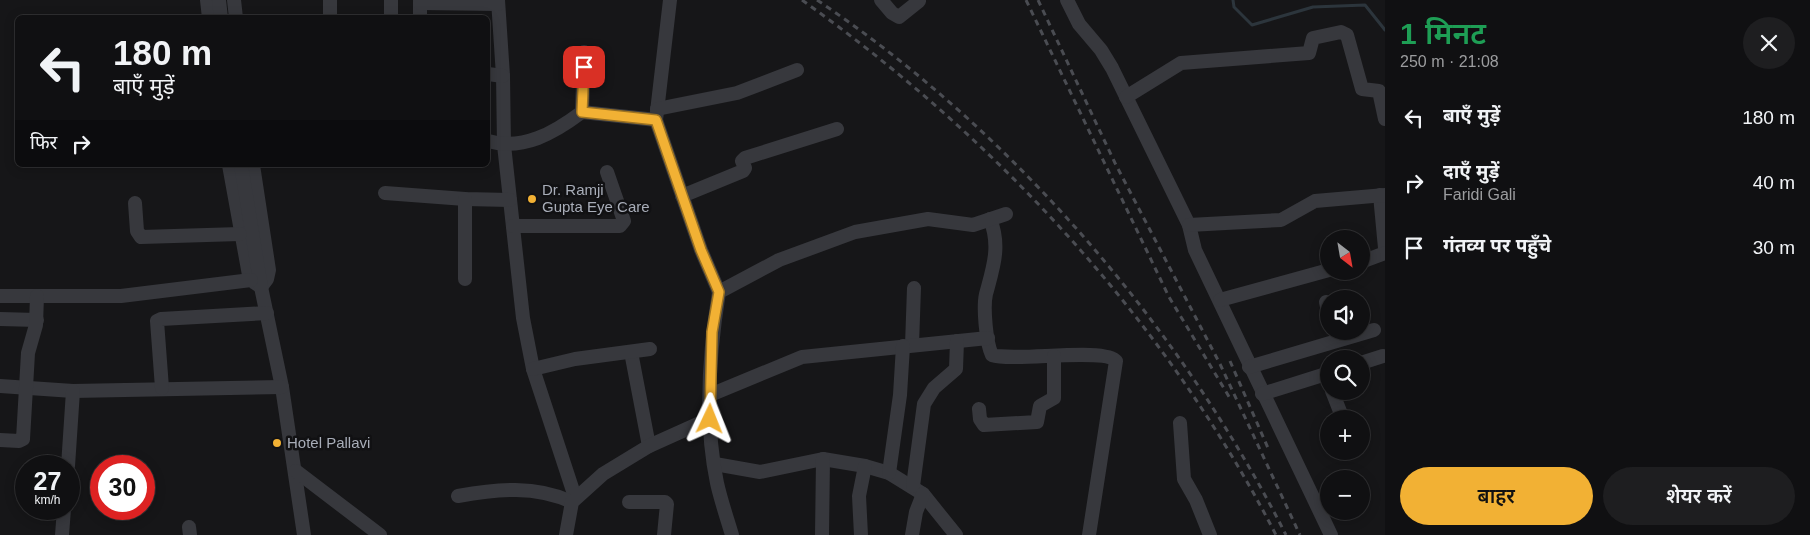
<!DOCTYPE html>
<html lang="hi">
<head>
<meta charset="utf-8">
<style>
  :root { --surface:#101012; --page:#1e1e20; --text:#f1f3f6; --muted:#9c9d9f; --line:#303032; --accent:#f2b134 }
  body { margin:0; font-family:Arial,"Noto Sans Devanagari",sans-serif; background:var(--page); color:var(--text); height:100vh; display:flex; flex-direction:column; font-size:19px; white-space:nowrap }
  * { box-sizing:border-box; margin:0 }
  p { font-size:16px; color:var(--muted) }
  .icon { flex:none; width:28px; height:28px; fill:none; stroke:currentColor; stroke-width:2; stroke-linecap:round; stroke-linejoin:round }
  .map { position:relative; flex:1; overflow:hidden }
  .side { display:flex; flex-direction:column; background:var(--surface); width:425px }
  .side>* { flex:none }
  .banner { position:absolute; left:15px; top:15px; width:475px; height:152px; border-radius:8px; box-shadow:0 2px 12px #0003,0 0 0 1px var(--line); background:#101012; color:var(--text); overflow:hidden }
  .needle { width:32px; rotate:149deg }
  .controls { position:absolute; left:1320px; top:230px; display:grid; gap:10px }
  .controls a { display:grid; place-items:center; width:50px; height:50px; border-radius:50%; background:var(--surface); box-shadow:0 2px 12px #0003,0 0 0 1px var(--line); font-size:25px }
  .speed { position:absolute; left:15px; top:455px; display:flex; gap:10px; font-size:25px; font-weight:700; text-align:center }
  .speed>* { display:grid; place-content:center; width:65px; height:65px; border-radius:50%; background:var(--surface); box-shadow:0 2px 12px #0003,0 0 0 1px var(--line); line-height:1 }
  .speed small { font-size:12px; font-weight:400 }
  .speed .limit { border:8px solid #d22; background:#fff; color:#111 }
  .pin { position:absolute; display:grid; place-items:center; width:42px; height:42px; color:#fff; margin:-21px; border-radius:10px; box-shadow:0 2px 8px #0006 }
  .me { position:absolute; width:55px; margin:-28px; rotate:2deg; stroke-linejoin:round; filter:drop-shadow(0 0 4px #0008) }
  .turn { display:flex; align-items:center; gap:18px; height:105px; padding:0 15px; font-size:22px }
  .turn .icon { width:65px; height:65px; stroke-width:2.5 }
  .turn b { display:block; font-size:35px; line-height:42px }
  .then { display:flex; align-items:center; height:48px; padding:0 15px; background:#0003; gap:10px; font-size:19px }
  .round { display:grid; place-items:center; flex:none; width:52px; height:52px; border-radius:26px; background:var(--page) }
  .head { display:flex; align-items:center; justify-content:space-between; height:85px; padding:0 15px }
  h1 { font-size:30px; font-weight:600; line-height:38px; color:#1e9e55 }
  .button { display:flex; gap:10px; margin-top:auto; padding:10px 15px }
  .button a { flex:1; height:58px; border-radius:30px; background:var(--accent); color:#111; font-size:20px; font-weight:600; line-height:58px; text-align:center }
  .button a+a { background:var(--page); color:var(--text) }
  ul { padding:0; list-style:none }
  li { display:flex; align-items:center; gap:15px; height:65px; padding:0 15px }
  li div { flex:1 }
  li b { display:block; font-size:19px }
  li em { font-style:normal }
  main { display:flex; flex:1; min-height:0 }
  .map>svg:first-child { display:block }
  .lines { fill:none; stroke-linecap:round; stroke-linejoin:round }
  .stream { stroke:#2c353c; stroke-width:3 }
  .minor { stroke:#37383d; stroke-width:14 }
  .rail { stroke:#4a4c52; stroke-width:3; stroke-dasharray:6 5; stroke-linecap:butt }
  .route-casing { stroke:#9d7322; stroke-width:12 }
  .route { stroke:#f2b134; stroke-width:9 }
  .poi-dot { fill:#f2b134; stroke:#111113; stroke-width:2 }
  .labels { text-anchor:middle; stroke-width:5; stroke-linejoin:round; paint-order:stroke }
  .poi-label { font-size:15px; fill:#a8adb8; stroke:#111113; text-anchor:start }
</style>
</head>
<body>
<main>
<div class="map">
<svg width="1385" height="535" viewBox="0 0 1385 535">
  <rect width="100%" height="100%" fill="#161618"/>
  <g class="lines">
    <path class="stream" d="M1233 0 1234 7 1252 25 1313 7 1365 5 1385 30"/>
    <g class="minor">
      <path d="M207 0 209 18"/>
      <path d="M219 0 221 18"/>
      <path d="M234 0 236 18"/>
      <path d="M330 0V18"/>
      <path d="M420 0V18"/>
      <path d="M498 0 503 76 504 145 523 318 533 369 575 497"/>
      <path d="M670 0 656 120 701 250 719 292"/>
      <path d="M881 0 892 13 899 17 919 1 918 0"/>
      <path d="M1067 0 1079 24 1101 50 1112 68 1189 225 1195 250 1331 535"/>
      <path d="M420 3 498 4"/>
      <path d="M391 18V0"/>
      <path d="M488 74 503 76"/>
      <path d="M1126 97 1181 63 1309 53 1313 38 1341 32 1347 35 1362 89 1379 91 1385 119"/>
      <path d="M657 109 737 93 797 70"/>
      <path d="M582 112 656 120"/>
      <path d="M488 141C523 151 554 133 582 112L584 52"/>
      <path d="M229 165 249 275 255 283 261 287 267 279 269 270 253 165"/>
      <path d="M241 165 261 287 282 387 304 535"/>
      <path d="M385 193 465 199 510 200"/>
      <path d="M1380 195 1385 248"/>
      <path d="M682 196 743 171 745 168 742 161 745 158 837 129"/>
      <path d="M465 199V279"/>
      <path d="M135 203 137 231 141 237 240 234"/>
      <path d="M990 219C1001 246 993 268 986 294 983 307 986 343 992 355 1013 362 1105 347 1116 361L1089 535"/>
      <path d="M1189 225 1281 220 1315 201 1385 195"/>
      <path d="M513 226H620L624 221 607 172"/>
      <path d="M1361 262 1385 253"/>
      <path d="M0 296H121L251 280"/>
      <path d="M1220 300 1329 270"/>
      <path d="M1326 302 1329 316"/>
      <path d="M0 319 37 320"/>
      <path d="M912 345 914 288"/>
      <path d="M631 352 649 446"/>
      <path d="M1361 363 1383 356"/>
      <path d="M1249 367 1374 330"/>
      <path d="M533 369 575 359 650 349"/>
      <path d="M0 386 73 391 282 387"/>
      <path d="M162 388 157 321 161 319 267 313"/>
      <path d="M1332 391 1343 419"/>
      <path d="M1262 394 1329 373"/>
      <path d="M710 395 802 357 988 338"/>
      <path d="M979 409 980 419 984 425 1037 422 1040 406 1054 398V356"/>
      <path d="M1180 423 1184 479 1196 500 1210 535"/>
      <path d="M0 440 19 441 23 439 28 353 36 325 37 296"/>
      <path d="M715 464 760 472 823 459 865 466 889 473 923 494 956 535"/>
      <path d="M68 466 73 391"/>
      <path d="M296 471 380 535"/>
      <path d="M889 473 900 395 903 346"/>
      <path d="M913 486 924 404 934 388 956 369 957 341"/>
      <path d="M458 496C497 489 535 485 572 502"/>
      <path d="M629 502H665L667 504 664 535"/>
      <path d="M189 527 190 535"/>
      <path d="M62 535 64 509"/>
      <path d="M566 535 572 502 603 474 649 446 709 419"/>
      <path d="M732 535C727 518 721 501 717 483 704 421 709 353 719 292L779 260 855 232 928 219 973 225 1006 214"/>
      <path d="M822 535 823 459"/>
      <path d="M861 535 859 496 865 466"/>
      <path d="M912 535 916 512 923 494"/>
    </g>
    <g class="rail">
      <path d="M802 0C998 140 1165 320 1276 535"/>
      <path d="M817 0C1012 131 1180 326 1286 535"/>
      <path d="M1026 0 1169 297 1231 400"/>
      <path d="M1038 0 1115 163 1220 364 1300 535"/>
      <path d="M1230 361 1268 448"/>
    </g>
  </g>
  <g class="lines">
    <g class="route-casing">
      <path id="route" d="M584 67 582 112 656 120 701 250 719 292 712 332 710 419"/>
    </g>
    <use href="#route" class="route"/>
  </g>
  <g class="poi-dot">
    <circle cx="532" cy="199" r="5"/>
    <circle cx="277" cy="443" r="5"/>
  </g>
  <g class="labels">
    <g class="poi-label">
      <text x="542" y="195">Dr. Ramji<tspan x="542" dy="17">Gupta Eye Care</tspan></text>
      <text x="287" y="448">Hotel Pallavi</text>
    </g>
  </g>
</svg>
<div class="controls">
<a><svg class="needle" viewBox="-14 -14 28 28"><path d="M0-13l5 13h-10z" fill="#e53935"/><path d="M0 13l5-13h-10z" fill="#9c9d9f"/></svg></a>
<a><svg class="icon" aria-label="sound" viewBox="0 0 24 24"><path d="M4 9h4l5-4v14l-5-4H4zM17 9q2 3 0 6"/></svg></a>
<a><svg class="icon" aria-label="search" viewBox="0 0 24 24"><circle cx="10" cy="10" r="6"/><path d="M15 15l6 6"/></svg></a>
<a>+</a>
<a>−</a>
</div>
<div class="speed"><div>27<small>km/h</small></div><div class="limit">30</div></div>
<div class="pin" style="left:584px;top:67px;background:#d93025"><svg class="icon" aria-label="arrive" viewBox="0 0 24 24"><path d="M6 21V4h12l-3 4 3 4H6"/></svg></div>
<svg class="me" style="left:710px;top:419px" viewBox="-20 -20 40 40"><path d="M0-17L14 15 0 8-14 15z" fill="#f2b134" stroke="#fff" stroke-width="4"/></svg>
<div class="banner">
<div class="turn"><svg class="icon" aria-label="left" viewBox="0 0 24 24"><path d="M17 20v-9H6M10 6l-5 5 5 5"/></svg><div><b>180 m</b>बाएँ मुड़ें</div></div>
<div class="then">फिर<svg class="icon" aria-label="right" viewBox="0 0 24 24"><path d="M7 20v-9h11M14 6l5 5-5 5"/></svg></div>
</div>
</div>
<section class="side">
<div class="head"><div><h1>1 मिनट</h1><p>250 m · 21:08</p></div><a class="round"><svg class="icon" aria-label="close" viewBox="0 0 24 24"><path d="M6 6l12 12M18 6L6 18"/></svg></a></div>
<ul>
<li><svg class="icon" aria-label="left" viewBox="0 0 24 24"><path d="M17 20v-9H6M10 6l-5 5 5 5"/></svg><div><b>बाएँ मुड़ें</b></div><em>180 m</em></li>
<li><svg class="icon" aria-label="right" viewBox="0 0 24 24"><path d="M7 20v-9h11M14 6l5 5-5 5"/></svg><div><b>दाएँ मुड़ें</b><p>Faridi Gali</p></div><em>40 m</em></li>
<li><svg class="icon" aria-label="arrive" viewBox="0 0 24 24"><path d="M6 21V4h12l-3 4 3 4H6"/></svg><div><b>गंतव्य पर पहुँचे</b></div><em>30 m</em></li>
</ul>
<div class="button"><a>बाहर</a><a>शेयर करें</a></div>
</section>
</main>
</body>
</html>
